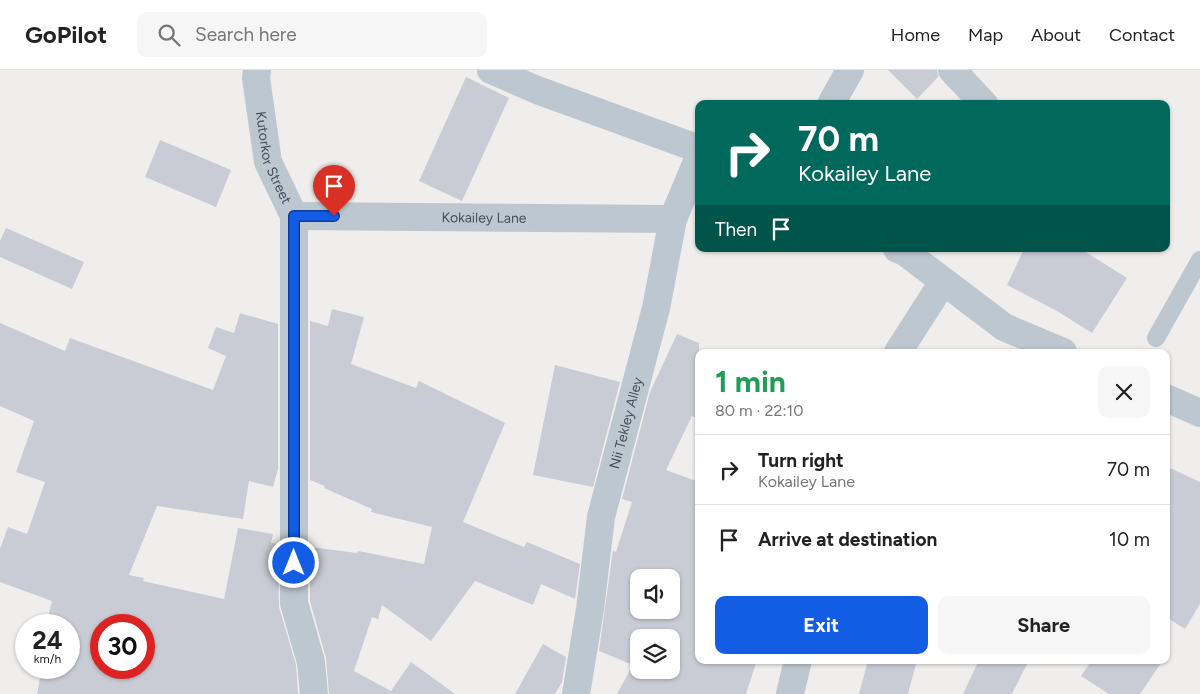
<!DOCTYPE html>
<html lang="en">
<head>
<meta charset="utf-8">
<style>
  :root { --surface:#fff; --page:#f6f6f6; --text:#222; --muted:#767676; --line:#e0e0e0; --accent:#135de5 }
  body { margin:0; font-family:Figtree,sans-serif; background:var(--page); color:var(--text); height:100vh; display:flex; flex-direction:column; font-size:19px; white-space:nowrap }
  * { box-sizing:border-box; margin:0 }
  p { font-size:16px; color:var(--muted) }
  .icon { flex:none; width:28px; height:28px; fill:none; stroke:currentColor; stroke-width:2; stroke-linecap:round; stroke-linejoin:round }
  .map { position:relative; flex:1; overflow:hidden }
  .side { position:absolute; left:695px; top:279px; width:475px; height:315px; display:flex; flex-direction:column; background:var(--surface); border-radius:10px; box-shadow:0 1px 4px #0004 }
  .side>* { flex:none }
  .top-card { position:absolute; left:695px; top:30px; width:475px; height:152px; border-radius:10px; box-shadow:0 1px 4px #0004; background:#00695c; color:#fff; overflow:hidden }
  .buttons { position:absolute; left:630px; top:499px; display:grid; gap:10px }
  .buttons a { display:grid; place-items:center; width:50px; height:50px; border-radius:10px; background:var(--surface); box-shadow:0 1px 4px #0004; font-size:25px }
  .speed { position:absolute; left:15px; top:544px; display:flex; gap:10px; font-size:25px; font-weight:700; text-align:center }
  .speed>* { display:grid; place-content:center; width:65px; height:65px; border-radius:50%; background:var(--surface); box-shadow:0 1px 4px #0004; line-height:1 }
  .speed small { font-size:12px; font-weight:400 }
  .speed .limit { border:8px solid #d22; background:#fff; color:#111 }
  .pin { position:absolute; display:grid; place-items:center; width:42px; height:42px; color:#fff; margin:-51px -21px; border-radius:50% 50% 50% 0; rotate:-45deg; box-shadow:0 0 5px #0007 }
  .pin .icon { rotate:45deg }
  .me { position:absolute; width:55px; margin:-28px; rotate:0deg; stroke-linejoin:round; filter:drop-shadow(0 0 4px #0008) }
  .turn { display:flex; align-items:center; gap:18px; height:105px; padding:0 20px; font-size:22px }
  .turn .icon { width:65px; height:65px; stroke-width:2.5 }
  .turn b { display:block; font-size:35px; line-height:42px }
  .then { display:flex; align-items:center; height:48px; padding:0 20px; background:#0003; gap:10px; font-size:19px }
  .round { display:grid; place-items:center; flex:none; width:52px; height:52px; border-radius:10px; background:var(--page) }
  .summary { display:flex; align-items:center; justify-content:space-between; height:85px; padding:0 20px }
  h1 { font-size:30px; font-weight:700; line-height:38px; color:#1e9e55 }
  .cta { display:flex; gap:10px; margin-top:auto; padding:10px 20px }
  .cta a { flex:1; height:58px; border-radius:10px; background:var(--accent); color:#fff; font-size:20px; font-weight:700; line-height:58px; text-align:center }
  .cta a+a { background:var(--page); color:var(--text) }
  ul { padding:0; list-style:none }
  li { display:flex; align-items:center; gap:15px; height:70px; padding:0 20px; border-top:1px solid var(--line) }
  li div { flex:1 }
  li b { display:block; font-size:19px }
  li em { font-style:normal }
  header { display:flex; align-items:center; gap:30px; box-sizing:border-box; height:70px; padding:0 25px; background:var(--surface); border-bottom:1px solid var(--line) }
  header strong { font-size:24px }
  nav { display:flex; gap:28px; margin-inline-start:auto; font-size:18px }
  .search { width:350px; height:45px; background:var(--page); display:flex; align-items:center; gap:12px; box-sizing:border-box; padding:0 18px; border-radius:10px; color:var(--muted); font-size:19px }
  .map>svg:first-child { display:block }
  .building { fill:#c9ccd4; fill-rule:evenodd }
  .lines { fill:none; stroke-linecap:round; stroke-linejoin:round }
  .service { stroke:#bdc7d0; stroke-width:18 }
  .minor { stroke:#bdc7d0; stroke-width:28 }
  .route-casing { stroke:#0c3c95; stroke-width:12 }
  .route { stroke:#135de5; stroke-width:9 }
  .labels { text-anchor:middle; stroke-width:4.5; stroke-linejoin:round; paint-order:stroke }
  .street-label { font-size:14px; fill:#454f5c; stroke:#fff }
</style>
</head>
<body>
<header>
<strong>GoPilot</strong>
<div class="search"><svg class="icon" aria-label="search" viewBox="0 0 24 24"><circle cx="10" cy="10" r="6"/><path d="M15 15l6 6"/></svg>Search here</div>
<nav><a>Home</a><a>Map</a><a>About</a><a>Contact</a></nav>
</header>
<div class="map">
<svg width="1200" height="624" viewBox="0 0 1200 624">
  <rect width="100%" height="100%" fill="#f0eeed"/>
  <g class="building">
    <path d="M888 0H937L938 7 917 29Z"/>
    <path d="M466 7 509 28 462 131 419 111Z"/>
    <path d="M160 70 231 100 216 137 145 107Z"/>
    <path d="M6 158 84 192 72 219 0 187V171Z"/>
    <path d="M1024 179H1081L1127 208 1092 263 1057 241 1007 215Z"/>
    <path d="M332 239 364 247 351 294 416 318 419 311 505 353 463 452 524 477 527 472 580 494 575 529 541 514 533 535 475 511 431 571 382 535 378 549 372 547 354 601 391 621 411 592 455 624H329L326 588 310 531V477L357 483 358 481 424 494 432 457 371 442 372 439 324 418 325 416 310 410V251L328 256Z"/>
    <path d="M240 243 278 254V399L273 417 249 411 243 449 157 436 129 505 144 508 143 511 224 529 238 458 273 464 271 473 278 474 279 537 296 595 298 624H37L42 598H69V555H46L52 531 0 512V479L8 457 27 464 45 412 16 402 34 351 0 336V253L65 281 70 268 213 320 226 286 208 278 216 257 234 263ZM101 555H144V598H101Z"/>
    <path d="M677 264 699 273V349L692 346 666 400 699 412V590H757L746 624H617L633 595 599 581 613 480 616 482 632 432 622 429 650 322ZM639 508H671V540H639ZM639 568H671V600H639Z"/>
    <path d="M555 295 620 312 593 417 533 405Z"/>
    <path d="M1166 396 1200 412V534L1185 559 1166 547Z"/>
    <path d="M543 574 566 587 562 612 555 624H515Z"/>
    <path d="M868 590H917L908 624H859Z"/>
    <path d="M979 590H1029L1012 624H963Z"/>
    <path d="M1092 590H1163L1140 624H1109L1081 606Z"/>
  </g>
  <g class="lines">
    <path class="service" d="M1156 268 1200 190"/>
    <g class="minor">
      <path id="s1" d="M257 0 256 8 268 92 294 146V533L311 592 314 624"/>
      <path d="M491 0 537 20 699 79"/>
      <path d="M952 0 984 34"/>
      <path d="M831 34 850 0"/>
      <path id="s2" d="M294 146 673 149"/>
      <path d="M897 179 905 182 1004 257 1063 282"/>
      <path d="M898 282 943 212"/>
      <path d="M1166 328 1200 343"/>
      <path id="s3" d="M576 624 590 539 601 447 656 238 673 149 699 87"/>
      <path d="M790 624 798 590"/>
    </g>
  </g>
  <g class="lines">
    <g class="route-casing">
      <path id="route" d="M294 493V146H334"/>
    </g>
    <use href="#route" class="route"/>
  </g>
  <g class="labels">
    <g class="street-label">
      <text dy="5" stroke="none"><textPath href="#s1" startOffset="90">Kutorkor Street</textPath></text>
      <text dy="5" stroke="none"><textPath href="#s2" startOffset="190">Kokailey Lane</textPath></text>
      <text dy="5" stroke="none"><textPath href="#s3" startOffset="276">Nii Tekley Alley</textPath></text>
    </g>
  </g>
</svg>
<div class="buttons">
<a><svg class="icon" aria-label="sound" viewBox="0 0 24 24"><path d="M4 9h4l5-4v14l-5-4H4zM17 9q2 3 0 6"/></svg></a>
<a><svg class="icon" aria-label="layers" viewBox="0 0 24 24"><path d="M12 4l9 5-9 5-9-5zM3 14l9 5 9-5"/></svg></a>
</div>
<div class="speed"><div>24<small>km/h</small></div><div class="limit">30</div></div>
<div class="pin" style="left:334px;top:146px;background:#d93025"><svg class="icon" aria-label="arrive" viewBox="0 0 24 24"><path d="M6 21V4h12l-3 4 3 4H6"/></svg></div>
<svg class="me" style="left:294px;top:493px" viewBox="-20 -20 40 40"><circle r="17" fill="#135de5" stroke="#fff" stroke-width="3"/><path d="M0-11L8 9 0 5-8 9z" fill="#fff"/></svg>
<div class="top-card">
<div class="turn"><svg class="icon" aria-label="right" viewBox="0 0 24 24"><path d="M7 20v-9h11M14 6l5 5-5 5"/></svg><div><b>70 m</b>Kokailey Lane</div></div>
<div class="then">Then<svg class="icon" aria-label="arrive" viewBox="0 0 24 24"><path d="M6 21V4h12l-3 4 3 4H6"/></svg></div>
</div>
<section class="side">
<div class="summary"><div><h1>1 min</h1><p>80 m · 22:10</p></div><a class="round"><svg class="icon" aria-label="close" viewBox="0 0 24 24"><path d="M6 6l12 12M18 6L6 18"/></svg></a></div>
<ul>
<li><svg class="icon" aria-label="right" viewBox="0 0 24 24"><path d="M7 20v-9h11M14 6l5 5-5 5"/></svg><div><b>Turn right</b><p>Kokailey Lane</p></div><em>70 m</em></li>
<li><svg class="icon" aria-label="arrive" viewBox="0 0 24 24"><path d="M6 21V4h12l-3 4 3 4H6"/></svg><div><b>Arrive at destination</b></div><em>10 m</em></li>
</ul>
<div class="cta"><a>Exit</a><a>Share</a></div>
</section>
</div>
</body>
</html>
